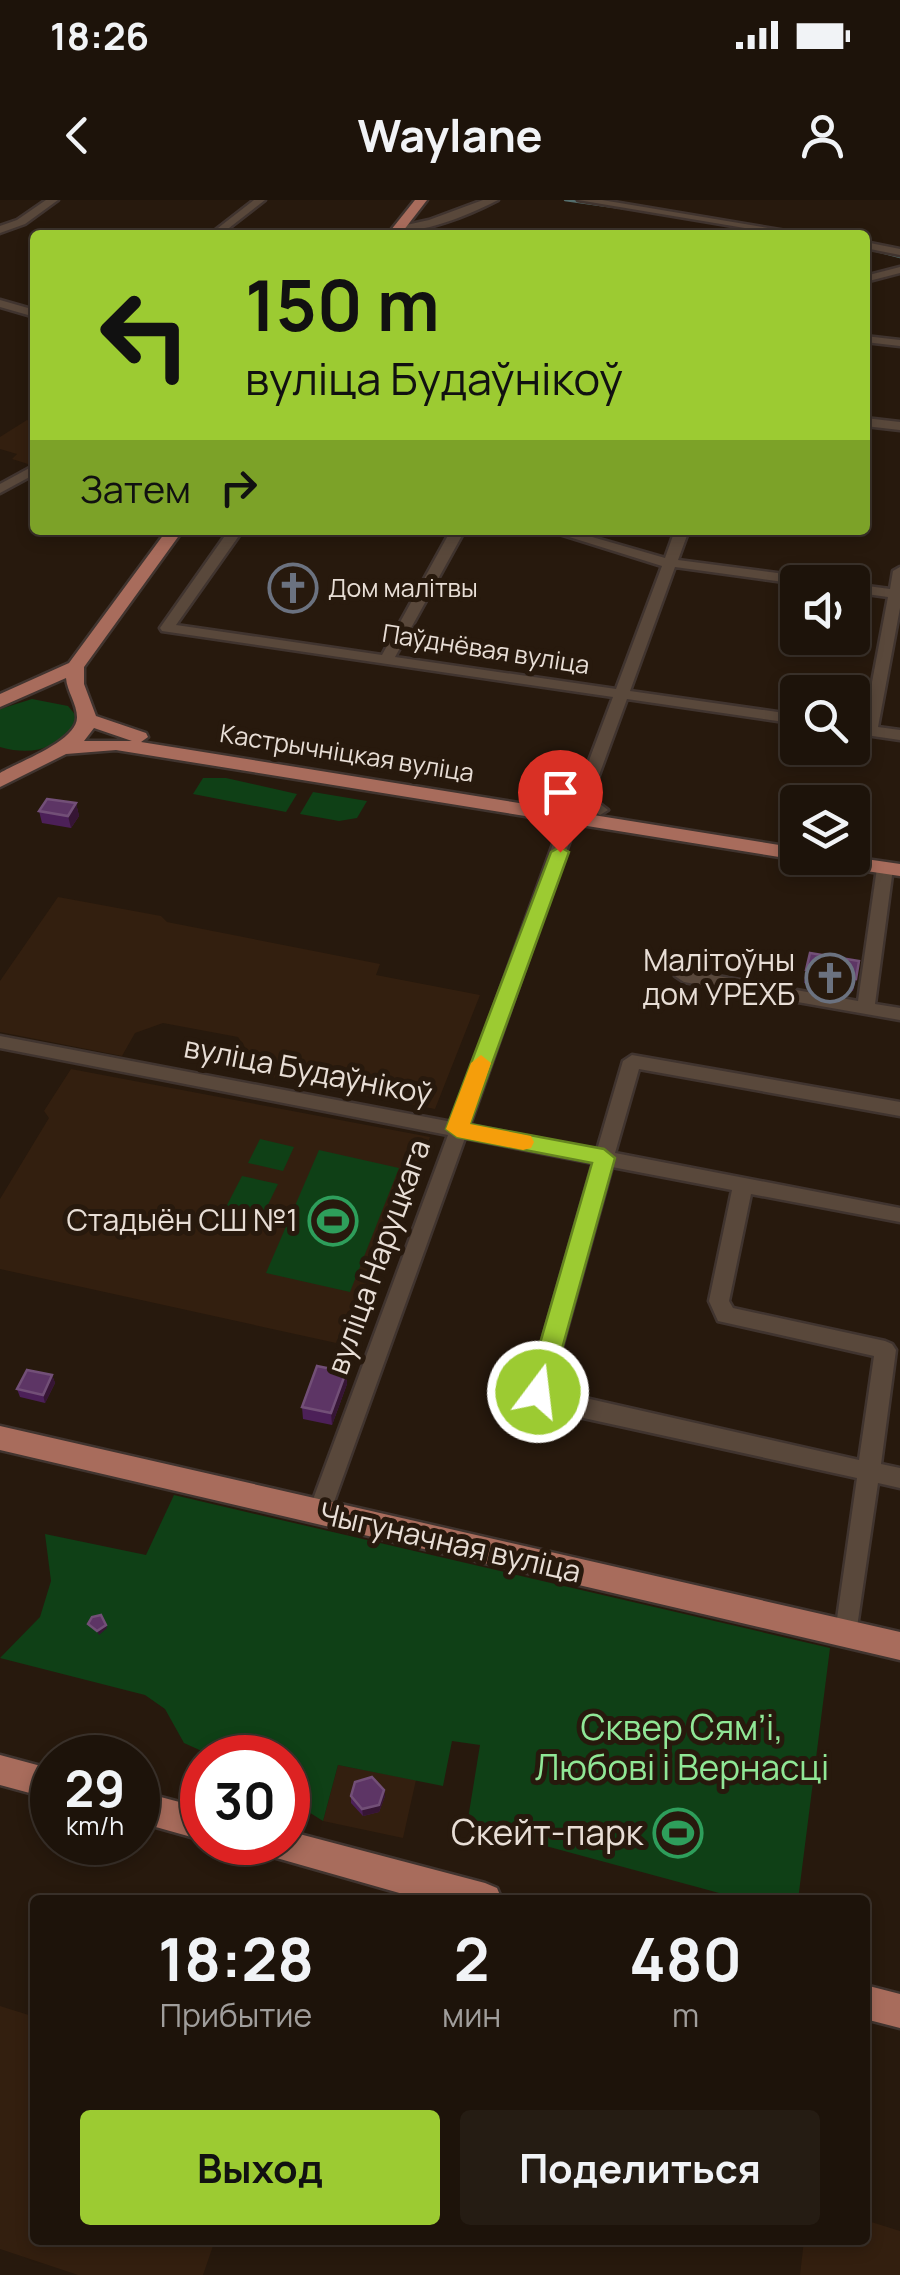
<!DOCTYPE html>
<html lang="ru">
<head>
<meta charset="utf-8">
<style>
  :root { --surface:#1d130a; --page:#251c13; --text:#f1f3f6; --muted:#a09e9c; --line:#3b322b; --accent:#9ccb32 }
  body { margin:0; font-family:Manrope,sans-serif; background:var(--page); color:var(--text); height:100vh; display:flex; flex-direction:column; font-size:38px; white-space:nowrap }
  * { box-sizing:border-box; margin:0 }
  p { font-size:32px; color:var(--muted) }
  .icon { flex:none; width:55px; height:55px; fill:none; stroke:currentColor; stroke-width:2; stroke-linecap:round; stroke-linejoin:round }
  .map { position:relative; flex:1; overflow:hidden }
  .panel { position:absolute; left:30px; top:1695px; width:840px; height:350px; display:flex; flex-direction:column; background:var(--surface); border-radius:10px; box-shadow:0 5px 15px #0003,0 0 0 2px var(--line) }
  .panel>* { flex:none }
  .banner { position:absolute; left:30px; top:30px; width:840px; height:305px; border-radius:10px; box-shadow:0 5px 15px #0003,0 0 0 2px var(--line); background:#9ccb32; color:#111; overflow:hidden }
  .tools { position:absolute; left:780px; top:365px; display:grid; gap:20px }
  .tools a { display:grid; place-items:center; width:90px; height:90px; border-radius:10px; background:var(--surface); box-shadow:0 5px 15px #0003,0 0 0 2px var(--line); font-size:50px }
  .speed { position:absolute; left:30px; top:1535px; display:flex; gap:20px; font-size:50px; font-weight:700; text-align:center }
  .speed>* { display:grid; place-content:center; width:130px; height:130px; border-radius:50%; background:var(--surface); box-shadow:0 5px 15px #0003,0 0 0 2px var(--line); line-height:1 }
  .speed small { font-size:25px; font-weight:400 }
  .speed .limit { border:15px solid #d22; background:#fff; color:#111 }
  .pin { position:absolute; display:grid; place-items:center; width:85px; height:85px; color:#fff; margin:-102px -42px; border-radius:50% 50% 50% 0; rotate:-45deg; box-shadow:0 0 10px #0007 }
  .pin .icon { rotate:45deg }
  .me { position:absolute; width:110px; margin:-55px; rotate:15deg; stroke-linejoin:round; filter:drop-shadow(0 0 8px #0008) }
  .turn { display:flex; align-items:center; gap:35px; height:210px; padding:0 50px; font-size:45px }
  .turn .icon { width:130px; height:130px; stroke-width:2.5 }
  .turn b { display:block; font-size:70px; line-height:85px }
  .then { display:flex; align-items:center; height:95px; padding:0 50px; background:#0003; gap:20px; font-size:38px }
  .eta { display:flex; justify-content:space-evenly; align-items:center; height:170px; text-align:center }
  .eta b { font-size:60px; font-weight:700; line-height:70px }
  .cta { display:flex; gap:20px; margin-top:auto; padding:20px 50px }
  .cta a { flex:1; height:115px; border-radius:10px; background:var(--accent); color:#111; font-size:40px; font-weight:700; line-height:115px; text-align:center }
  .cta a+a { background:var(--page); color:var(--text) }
  .status { display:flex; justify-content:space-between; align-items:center; height:70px; padding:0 50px; background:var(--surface); direction:ltr }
  .status svg { height:28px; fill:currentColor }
  header { display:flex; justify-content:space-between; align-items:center; height:130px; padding:0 50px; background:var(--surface); font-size:45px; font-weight:700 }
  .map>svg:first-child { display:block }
  .built { fill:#331f0f }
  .green { fill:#0f4016 }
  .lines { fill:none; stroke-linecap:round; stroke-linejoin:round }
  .stream { stroke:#546d6c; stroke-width:2.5 }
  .minor-casing { stroke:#40342f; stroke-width:5 }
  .major-casing { stroke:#40342f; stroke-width:5 }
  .minor { fill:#59483b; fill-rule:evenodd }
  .major { fill:#a86c5c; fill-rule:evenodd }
  .wall { fill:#4c2058 }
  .shaded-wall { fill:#361534 }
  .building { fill:#5d3565; stroke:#724f77; stroke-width:2.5 }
  .route { fill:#9ccb32; stroke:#658420; stroke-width:2.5 }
  .slow { fill:#f59e0b }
  .labels { text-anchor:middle; stroke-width:10; stroke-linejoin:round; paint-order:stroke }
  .far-poi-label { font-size:25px; fill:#e8ded6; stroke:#27190d; text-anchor:start }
  .far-street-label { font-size:25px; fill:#e8ded6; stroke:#27190d }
  .poi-label { font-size:30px; fill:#e8ded6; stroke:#27190d; text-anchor:end }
  .street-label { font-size:30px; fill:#e8ded6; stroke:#27190d }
  .near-park-label { font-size:35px; fill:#90e796; stroke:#27190d }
  .near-poi-label { font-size:35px; fill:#e8ded6; stroke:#27190d; text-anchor:end }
</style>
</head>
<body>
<div class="status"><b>18:26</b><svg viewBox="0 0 49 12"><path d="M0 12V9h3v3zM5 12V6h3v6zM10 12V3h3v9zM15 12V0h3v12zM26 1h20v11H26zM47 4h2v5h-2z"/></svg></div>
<header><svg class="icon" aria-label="back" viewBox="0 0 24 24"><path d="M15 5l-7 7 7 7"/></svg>Waylane<svg class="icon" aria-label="person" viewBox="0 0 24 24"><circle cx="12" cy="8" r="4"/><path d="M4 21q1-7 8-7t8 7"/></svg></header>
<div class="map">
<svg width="900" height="2075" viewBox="0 0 900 2075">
  <rect width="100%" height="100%" fill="#27190d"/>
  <g class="built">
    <path d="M27 220 35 223V259L28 264 12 259 17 254 0 249V237Z"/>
    <path d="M58 697 161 716 167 722 380 764 376 775 480 795 435 909 247 872 253 859 238 837 163 823 135 833 122 856 0 832V781Z"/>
    <path d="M71 869 430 937 350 1146 0 1069V999L49 918 44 911Z"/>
    <path d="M338 1565 416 1580 403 1638 323 1621Z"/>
    <path d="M0 1806 35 1817V2040H215L203 2075H78L0 2049Z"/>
    <path d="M865 2020 900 2031V2075H800L804 2040H865Z"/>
  </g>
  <g class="green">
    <path d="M32 499 68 506 78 518 77 528C52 549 32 556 0 547V509Z"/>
    <path d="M203 578H226L297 594 286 612 193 594Z"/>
    <path d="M313 592 367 601 357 618 339 621 300 614Z"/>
    <path d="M260 939 294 947 283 971 248 963Z"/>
    <path d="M319 950 399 968 350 1092 266 1073Z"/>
    <path d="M242 976 278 984 263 1015 226 1007Z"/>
    <path d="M174 1295 830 1448 798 1700H745L487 1630 474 1631 468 1619 480 1545 452 1541 443 1586 338 1565 323 1621 288 1599V1558L215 1557 184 1543 165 1509 145 1495 0 1458 40 1417 51 1381 45 1334 146 1355Z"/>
  </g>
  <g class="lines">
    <g class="stream">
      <path d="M565 0 664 14"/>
      <path d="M865 48 900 57"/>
    </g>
    <g class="minor-casing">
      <g id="minor">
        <path d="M46 0H58L25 24 0 33V26L17 20Z"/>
        <path d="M254 0H265L220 35H209Z"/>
        <path d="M483 0H498C475 12 417 38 393 28L429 20Z"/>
        <path d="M578 0H602L810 35H786Z"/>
        <path d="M865 42 900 49V55L865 48Z"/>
        <path d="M900 67V73L865 82V76Z"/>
        <path d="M0 100 35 110V117L0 107Z"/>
        <path d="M865 136 900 140V146L865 142Z"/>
        <path d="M865 218 900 222V230L865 226Z"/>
        <path d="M35 265V274L0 293V284Z"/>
        <path d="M229 330H243L176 425 382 455 451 330H465L395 457 616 489 662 366 547 330H568L665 358 675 330H689L678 360 815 378 822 382 798 384 675 367 630 491 798 515V524L627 499 591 597 608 610 600 615 581 604 555 607V601L576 595 613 497 162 431 160 428Z"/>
        <path d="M900 367V408L878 527 900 530V540L852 533V524L864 525 888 397 852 392V384L890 389 893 371Z"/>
        <path d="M528 605 558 616 573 632 470 925 597 950 623 861 632 855 900 902V916L639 869 615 953 900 1008V1022L751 994 729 1101 733 1108 885 1141 892 1144 896 1150 881 1264 900 1268V1288L878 1283 855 1441 847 1444 839 1441 835 1433 857 1278 547 1210 539 1207 527 1193 593 963 465 938 330 1313 327 1320 319 1323 311 1320 308 1313 448 935 0 848V836L452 922 557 633 546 622 522 613 520 610ZM612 967 732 990 709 1101 718 1121 874 1156 859 1260 550 1190Z"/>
        <path d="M885 663 893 668 875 804 900 808V820L684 782 675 776 684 770 858 801 877 668Z"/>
      </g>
    </g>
    <g class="major-casing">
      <g id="major">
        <path d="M415 0H427L400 35H387Z"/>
        <path d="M167 330H183L84 467V484L96 516 146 533 148 537 141 542 798 648V658H806L798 660 116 550 66 554 0 587V573C18 562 78 541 77 517 77 504 67 491 66 478L0 507V494L69 463ZM94 528 132 541H84Z"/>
        <path d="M852 657 900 664V676L819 664 809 658Z"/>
        <path d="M0 1226 900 1432V1460L0 1250Z"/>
        <path d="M0 1555 52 1569V1599L0 1585Z"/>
        <path d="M138 1591 202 1608V1640L138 1622Z"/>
        <path d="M288 1631 485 1683 497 1688 502 1700H424L259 1653 254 1642H288Z"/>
        <path d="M865 1785 900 1794V1828L865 1819Z"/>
      </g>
    </g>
    <use href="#minor" class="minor"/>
    <use href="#major" class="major"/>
  </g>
  <g class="wall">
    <path d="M306 370 307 382 298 398 285 397 284 384Z"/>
    <path d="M76 603 79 616 71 628 42 623 39 611Z"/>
    <path d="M810 753 856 779 853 791 804 783Z"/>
    <path d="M346 1172 347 1184 332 1225 303 1219 302 1207Z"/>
    <path d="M52 1175 55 1183 45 1203 20 1197 17 1189Z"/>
    <path d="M351 1596H385L379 1612 363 1616 351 1603Z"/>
  </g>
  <g class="shaded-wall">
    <path d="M306 370 307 382 298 398 297 386Z"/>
    <path d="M76 603 79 616 71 628 68 616Z"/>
    <path d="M346 1172 347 1184 332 1225 331 1213Z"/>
    <path d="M52 1175 55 1183 45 1203 43 1195Z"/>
    <path d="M106 1425 107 1428 99 1435 97 1431Z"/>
    <path d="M384 1590 385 1596 379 1612 363 1616 362 1609Z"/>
  </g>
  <g class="building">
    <path d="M294 368 306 370 297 386 284 384Z"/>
    <path d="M47 599 76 603 68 616 39 611Z"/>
    <path d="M810 753 859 761 856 779 806 770Z"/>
    <path d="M317 1166 346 1172 331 1213 302 1207Z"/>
    <path d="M27 1170 52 1175 43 1195 17 1189Z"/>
    <path d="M101 1415 106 1425 97 1431 88 1424 92 1417Z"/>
    <path d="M372 1577 384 1590 379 1605 362 1609 351 1596 355 1582Z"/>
  </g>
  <path class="route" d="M560 647 569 652 470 924 604 949 615 958 550 1192 547 1200H530L526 1192 592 963 457 937 446 929 551 652Z"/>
  <path class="slow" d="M481 855 491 863 470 924 531 936 534 942 531 948 523 950 457 937 446 929 471 863Z"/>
  <defs>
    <g id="church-ring" transform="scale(2.5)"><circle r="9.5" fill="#27190d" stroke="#6b7280" stroke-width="1.5"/><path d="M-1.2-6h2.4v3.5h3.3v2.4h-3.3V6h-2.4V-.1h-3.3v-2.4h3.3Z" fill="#6b7280"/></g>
    <g id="stadium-ring" transform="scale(2.5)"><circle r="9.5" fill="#27190d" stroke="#2e9e5b" stroke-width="1.5"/><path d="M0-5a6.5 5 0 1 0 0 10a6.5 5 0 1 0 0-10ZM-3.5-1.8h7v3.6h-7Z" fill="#2e9e5b"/></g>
  </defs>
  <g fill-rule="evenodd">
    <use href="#church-ring" x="293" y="388"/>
    <use href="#church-ring" x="830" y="778"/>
    <use href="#stadium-ring" x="333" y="1021"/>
    <use href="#stadium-ring" x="678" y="1633"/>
  </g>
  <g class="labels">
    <g class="far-poi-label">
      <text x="328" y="397">Дом малітвы</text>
    </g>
    <g class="far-street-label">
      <text transform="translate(486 449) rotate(9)" y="9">Паўднёвая вуліца</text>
      <text transform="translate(347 553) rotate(9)" y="9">Кастрычніцкая вуліца</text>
    </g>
    <g class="poi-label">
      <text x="795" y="771">Малітоўны<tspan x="795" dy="34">дом УРЕХБ</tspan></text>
      <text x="298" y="1031">Стадыён СШ №1</text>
    </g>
    <g class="street-label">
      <text transform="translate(308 871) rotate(11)" y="10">вуліца Будаўнікоў</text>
      <text transform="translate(379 1057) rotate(-70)" y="10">вуліца Наруцкага</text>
      <text transform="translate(450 1343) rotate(13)" y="10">Чыгуначная вуліца</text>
    </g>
    <g class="near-park-label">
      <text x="682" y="1540">Сквер Сямʼі,<tspan x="682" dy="40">Любові і Вернасці</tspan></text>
    </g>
    <g class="near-poi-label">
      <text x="643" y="1645">Скейт-парк</text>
    </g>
  </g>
</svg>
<div class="tools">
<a><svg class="icon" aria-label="sound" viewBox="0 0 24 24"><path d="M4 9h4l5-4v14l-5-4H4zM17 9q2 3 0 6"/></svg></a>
<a><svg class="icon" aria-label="search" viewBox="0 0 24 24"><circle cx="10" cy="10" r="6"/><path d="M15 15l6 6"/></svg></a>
<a><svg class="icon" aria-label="layers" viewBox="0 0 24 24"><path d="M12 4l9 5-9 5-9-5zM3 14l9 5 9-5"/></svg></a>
</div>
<div class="speed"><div>29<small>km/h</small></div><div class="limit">30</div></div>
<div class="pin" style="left:560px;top:652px;background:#d93025"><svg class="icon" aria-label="arrive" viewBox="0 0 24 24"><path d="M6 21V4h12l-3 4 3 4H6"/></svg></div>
<svg class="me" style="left:538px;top:1192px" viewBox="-20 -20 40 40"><circle r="17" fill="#9ccb32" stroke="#fff" stroke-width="3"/><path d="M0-11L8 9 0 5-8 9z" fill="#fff"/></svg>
<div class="banner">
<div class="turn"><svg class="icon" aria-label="left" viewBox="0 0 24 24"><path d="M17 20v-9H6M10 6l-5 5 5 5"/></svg><div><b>150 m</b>вуліца Будаўнікоў</div></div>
<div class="then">Затем<svg class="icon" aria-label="right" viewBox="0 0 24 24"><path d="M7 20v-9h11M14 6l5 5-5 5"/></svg></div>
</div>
<section class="panel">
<div class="eta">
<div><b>18:28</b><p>Прибытие</p></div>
<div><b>2</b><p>мин</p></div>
<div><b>480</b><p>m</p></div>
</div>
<div class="cta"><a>Выход</a><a>Поделиться</a></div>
</section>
</div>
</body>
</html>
